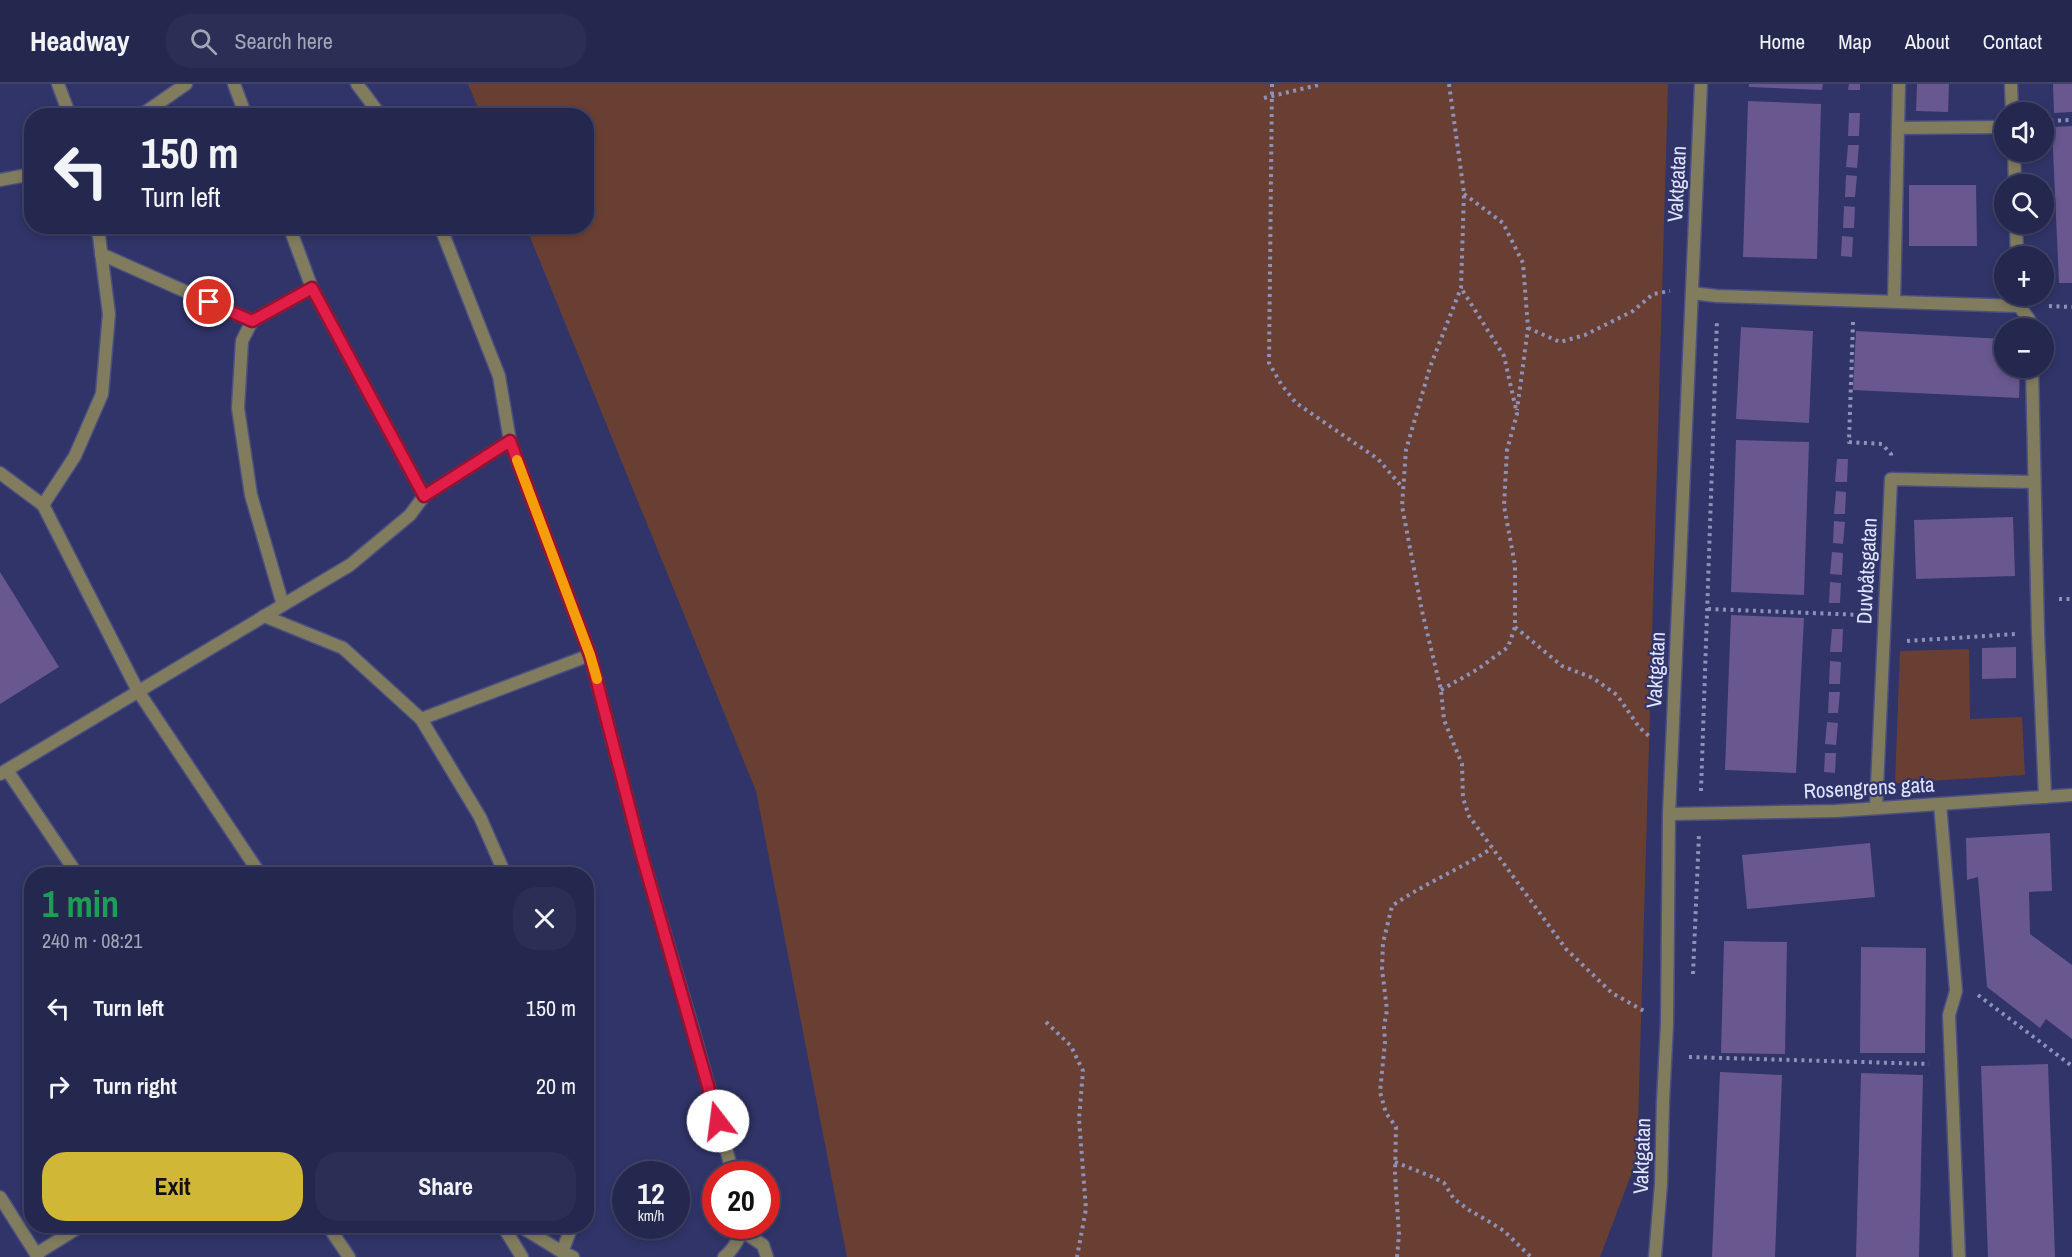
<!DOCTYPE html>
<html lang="en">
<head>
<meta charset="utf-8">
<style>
  :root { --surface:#24274e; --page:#2c2f55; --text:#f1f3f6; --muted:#a3a5b6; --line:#414466; --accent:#d1b736 }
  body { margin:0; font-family:"Archivo Narrow",sans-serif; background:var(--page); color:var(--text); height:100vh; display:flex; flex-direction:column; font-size:22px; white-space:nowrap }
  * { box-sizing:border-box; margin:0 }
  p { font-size:20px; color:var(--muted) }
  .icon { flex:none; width:33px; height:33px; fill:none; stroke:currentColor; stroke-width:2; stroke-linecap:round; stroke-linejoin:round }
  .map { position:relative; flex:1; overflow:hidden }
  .panel { position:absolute; left:24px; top:783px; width:570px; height:366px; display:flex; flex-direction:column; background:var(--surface); border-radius:24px; box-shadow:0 3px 9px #0003,0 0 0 2px var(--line) }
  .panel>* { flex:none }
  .hud { position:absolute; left:24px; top:24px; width:570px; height:126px; border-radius:24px; box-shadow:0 3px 9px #0003,0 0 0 2px var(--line); background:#24274e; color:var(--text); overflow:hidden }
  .tools { position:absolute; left:1994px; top:18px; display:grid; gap:12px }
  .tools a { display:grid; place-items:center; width:60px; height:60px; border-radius:50%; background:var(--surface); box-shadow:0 3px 9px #0003,0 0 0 2px var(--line); font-size:30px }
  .speed { position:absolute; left:612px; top:1077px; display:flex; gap:12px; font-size:30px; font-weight:700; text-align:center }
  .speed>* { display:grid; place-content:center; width:78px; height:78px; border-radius:50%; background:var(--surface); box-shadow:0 3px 9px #0003,0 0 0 2px var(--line); line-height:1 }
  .speed small { font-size:15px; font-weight:400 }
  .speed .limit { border:9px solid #d22; background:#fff; color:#111 }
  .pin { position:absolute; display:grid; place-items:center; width:51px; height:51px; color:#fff; margin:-26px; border:3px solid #fff; border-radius:50%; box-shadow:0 2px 6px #0007 }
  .me { position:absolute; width:66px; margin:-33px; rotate:345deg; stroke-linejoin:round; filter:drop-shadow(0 0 4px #0008) }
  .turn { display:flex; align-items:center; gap:21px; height:126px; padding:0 18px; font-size:27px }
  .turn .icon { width:78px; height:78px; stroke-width:2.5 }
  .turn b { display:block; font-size:42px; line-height:51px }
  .round { display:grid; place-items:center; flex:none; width:63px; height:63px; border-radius:24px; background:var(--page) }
  .summary { display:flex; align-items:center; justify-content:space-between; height:102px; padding:0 18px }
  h1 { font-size:36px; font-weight:700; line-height:45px; color:#1e9e55 }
  .button { display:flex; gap:12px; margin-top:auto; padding:12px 18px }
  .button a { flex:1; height:69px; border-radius:24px; background:var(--accent); color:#111; font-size:24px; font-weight:700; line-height:69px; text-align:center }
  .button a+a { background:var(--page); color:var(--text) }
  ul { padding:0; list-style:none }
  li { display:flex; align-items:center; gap:18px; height:78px; padding:0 18px }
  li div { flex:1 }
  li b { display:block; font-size:22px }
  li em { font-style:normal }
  header { display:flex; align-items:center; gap:36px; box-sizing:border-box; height:84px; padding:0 30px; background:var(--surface); border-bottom:2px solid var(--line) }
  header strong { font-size:28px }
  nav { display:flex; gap:33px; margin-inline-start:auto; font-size:21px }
  .search { width:420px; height:54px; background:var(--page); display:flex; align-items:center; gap:15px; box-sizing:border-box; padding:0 21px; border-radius:24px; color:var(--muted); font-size:22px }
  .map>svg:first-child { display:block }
  .green { fill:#6a3f33 }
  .building { fill:#695790 }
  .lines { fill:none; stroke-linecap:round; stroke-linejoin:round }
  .lane-casing { stroke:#4c5080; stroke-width:15 }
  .street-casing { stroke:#4c5080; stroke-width:15 }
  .path { stroke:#8d92b8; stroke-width:4; stroke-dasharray:3 4.5; stroke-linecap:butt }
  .lane { stroke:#827c5e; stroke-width:12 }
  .street { stroke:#827c5e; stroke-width:12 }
  .route-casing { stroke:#92132f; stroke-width:15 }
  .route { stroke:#e11d48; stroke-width:10 }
  .slow { stroke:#f59e0b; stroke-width:10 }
  .labels { text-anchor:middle; stroke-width:4.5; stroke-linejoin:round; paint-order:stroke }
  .street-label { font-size:21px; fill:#dfe4fe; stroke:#303468 }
</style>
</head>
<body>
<header>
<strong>Headway</strong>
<div class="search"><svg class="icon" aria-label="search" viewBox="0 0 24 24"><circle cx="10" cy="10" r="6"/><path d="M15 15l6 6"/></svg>Search here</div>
<nav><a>Home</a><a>Map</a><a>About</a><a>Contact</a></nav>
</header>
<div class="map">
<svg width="2072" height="1173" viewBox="0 0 2072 1173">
  <rect width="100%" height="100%" fill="#303468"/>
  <g class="green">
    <path d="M468 0H1668L1637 1075 1600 1173H847L756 707 526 143 586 142V32L481 31Z"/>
    <path d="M1969 565 1970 635 2022 633 2025 691 1895 699 1900 567Z"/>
  </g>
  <g class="building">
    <path d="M1749 0H1823L1822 6 1749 3Z"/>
    <path d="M1849 0H1860V6H1848Z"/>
    <path d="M1917 0H1949L1948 28 1916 27Z"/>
    <path d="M2053 0H2072V28L2054 29Z"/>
    <path d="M1748 17 1821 20 1817 175 1743 173Z"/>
    <path d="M1849 29H1860L1859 52H1848Z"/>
    <path d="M2072 42V199H2059L2052 43Z"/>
    <path d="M1848 61H1859L1857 84 1846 83Z"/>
    <path d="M1846 91 1857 92 1855 113H1845Z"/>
    <path d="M1909 101H1976L1977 162H1909Z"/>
    <path d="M1844 122 1855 123 1854 144H1843Z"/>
    <path d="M1842 152 1853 153 1852 173 1841 172Z"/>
    <path d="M1741 243 1813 247 1809 339 1736 335Z"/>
    <path d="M1856 247 2004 255V284H2020L2019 314 1853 306Z"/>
    <path d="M1736 356 1809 358 1804 511 1731 508Z"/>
    <path d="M1837 375H1848L1847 398H1835Z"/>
    <path d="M1836 407 1846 408 1845 430H1834Z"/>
    <path d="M2013 433 2015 492 1916 495 1914 436Z"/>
    <path d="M1834 437 1845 438 1843 460 1833 459Z"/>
    <path d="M1832 468 1843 469 1842 491 1830 490Z"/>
    <path d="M0 488 59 583 0 620Z"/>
    <path d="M1830 498 1841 499 1840 519H1829Z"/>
    <path d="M1731 531 1804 534 1796 689 1725 686Z"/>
    <path d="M1832 545H1843L1842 568H1830Z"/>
    <path d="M2016 563V594L1982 595V564Z"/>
    <path d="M1830 577 1841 578 1840 600H1829Z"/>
    <path d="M1829 608H1840L1838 629H1828Z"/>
    <path d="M1827 638 1838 639 1836 661 1825 660Z"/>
    <path d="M1825 669H1836L1835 689 1824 688Z"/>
    <path d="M2050 749 2052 807 2029 808 2030 850 2072 881V955L2046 935 2040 944 1987 903 1978 793 1967 796 1966 754Z"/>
    <path d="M1870 759 1875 813 1747 825 1742 771Z"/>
    <path d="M1724 857 1787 858 1785 970 1721 969Z"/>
    <path d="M1861 863 1926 864 1925 969H1860Z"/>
    <path d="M2048 980 2055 1173H1988L1981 982Z"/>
    <path d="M1720 988 1782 991 1775 1173H1712Z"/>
    <path d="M1861 989 1923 991 1919 1173H1856Z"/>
  </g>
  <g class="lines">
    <g class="lane-casing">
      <g id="lane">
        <path d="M58 0 70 32"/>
        <path d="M234 0 246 32"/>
        <path d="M357 0 381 32"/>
        <path d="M140 32 186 0"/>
        <path d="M1898 44 2004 43"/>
        <path d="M0 96 32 90"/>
        <path d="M289 142 312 204 424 412"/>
        <path d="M440 142 499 292 510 357 590 571 641 768 693 946 733 1090"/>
        <path d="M101 170 252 237"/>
        <path d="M1692 209 1717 212 2018 222"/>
        <path d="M1894 217 1899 0"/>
        <path d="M0 389 43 421 75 372 102 310 109 230 99 152 95 142"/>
        <path d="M43 421 138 607 260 790"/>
        <path d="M283 521 251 411 238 324 242 257 252 237 312 204"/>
        <path d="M264 532 343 564 421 635 480 733 505 790"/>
        <path d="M421 635 590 571"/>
        <path d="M7 686 77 790"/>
        <path d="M0 690 350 481 410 431 424 412 510 357"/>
        <path d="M0 1113 38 1173"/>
        <path d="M328 1142 349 1173"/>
        <path d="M503 1142 522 1173"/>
        <path d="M520 1142 562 1168 573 1173"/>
        <path d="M742 1147 763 1161 767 1173"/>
        <path d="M562 1168 572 1142"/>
        <path d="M36 1170 81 1142"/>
        <path d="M724 1173C732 1167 742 1152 742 1142"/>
      </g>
    </g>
    <g class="street-casing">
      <g id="street">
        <path d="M2011 0 2012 28"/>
        <path d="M2014 68 2015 100"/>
        <path d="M2016 140 2017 172"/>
        <path d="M2018 212C2018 230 2031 230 2032 244"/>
        <path d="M2032 284 2038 549 2045 713"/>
        <path d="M1940 720 1956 907 1949 931 1959 1173"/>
        <path d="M1876 724 1891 395 2034 398"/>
        <path d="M1669 730 1836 727 2072 711"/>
        <path d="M1655 1173 1661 1100 1663 1017 1667 940 1669 730 1701 0"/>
      </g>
    </g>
    <g class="path">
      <path d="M1272 0 1269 279 1281 300 1296 319 1378 375 1403 404"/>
      <path d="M1449 0 1464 109 1461 204 1430 283 1406 366 1402 422 1422 527 1441 606 1444 636 1462 680 1463 714 1469 732 1566 865 1612 909 1644 927"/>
      <path d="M1264 14 1322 0"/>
      <path d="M2043 37 2072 36"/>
      <path d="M1464 110 1503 139 1523 179 1528 244 1517 326"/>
      <path d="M2049 222 2072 223"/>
      <path d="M1853 238 1849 358 1882 360 1891 370V374"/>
      <path d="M1528 244 1560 258 1585 251 1633 227 1653 210 1670 207"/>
      <path d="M2059 515H2072"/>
      <path d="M1708 525 1863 531"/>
      <path d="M1515 543 1562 582 1593 594 1617 611 1639 643 1649 652"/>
      <path d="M1907 557 2016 550"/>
      <path d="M1441 606 1478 585 1508 563 1515 543V481L1504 422 1507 366 1517 330 1504 272 1461 204"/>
      <path d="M1701 707 1717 235"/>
      <path d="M1693 890 1699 750"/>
      <path d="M1978 911 2072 982"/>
      <path d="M1046 938 1071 962 1083 987 1079 1035 1086 1125 1077 1173"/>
      <path d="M1689 973 1929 980"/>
      <path d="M1395 1078 1433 1093 1444 1099 1454 1115 1469 1126 1488 1137 1504 1147 1531 1173"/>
      <path d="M1397 1173 1399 1150 1395 1090 1396 1043 1386 1029 1380 1008 1385 958 1384 942 1387 926 1382 885 1383 859 1392 822C1423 800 1459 786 1492 764"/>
    </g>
    <use href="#lane" class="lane"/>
    <use href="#street" class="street"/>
  </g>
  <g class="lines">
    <g class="route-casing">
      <path id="route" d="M209 218 252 237 312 204 424 412 510 357 590 571 641 768 718 1037"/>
    </g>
    <use href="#route" class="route"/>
    <path class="slow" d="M517 376 590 571 597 595"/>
  </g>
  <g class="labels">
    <g class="street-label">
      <text transform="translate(1677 100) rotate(-87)" y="7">Vaktgatan</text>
      <text transform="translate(1867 487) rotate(-87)" y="7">Duvbåtsgatan</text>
      <text transform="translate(1656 586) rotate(-87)" y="7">Vaktgatan</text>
      <text transform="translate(1869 704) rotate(-3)" y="7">Rosengrens gata</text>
      <text transform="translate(1642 1072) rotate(-88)" y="7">Vaktgatan</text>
    </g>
  </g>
</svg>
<div class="tools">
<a><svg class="icon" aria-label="sound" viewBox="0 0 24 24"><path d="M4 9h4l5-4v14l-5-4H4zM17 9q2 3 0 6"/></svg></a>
<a><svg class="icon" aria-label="search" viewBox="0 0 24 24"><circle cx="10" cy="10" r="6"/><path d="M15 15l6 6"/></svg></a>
<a>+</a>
<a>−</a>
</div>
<div class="speed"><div>12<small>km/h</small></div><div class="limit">20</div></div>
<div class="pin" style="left:209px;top:218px;background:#d93025"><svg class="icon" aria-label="arrive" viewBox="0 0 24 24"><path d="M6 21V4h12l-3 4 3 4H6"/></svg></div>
<svg class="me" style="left:718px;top:1037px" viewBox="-20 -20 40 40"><circle r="19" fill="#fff"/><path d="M0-13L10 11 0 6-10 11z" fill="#e11d48"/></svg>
<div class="hud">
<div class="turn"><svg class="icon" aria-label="left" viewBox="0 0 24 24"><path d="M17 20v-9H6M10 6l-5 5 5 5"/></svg><div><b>150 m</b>Turn left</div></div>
</div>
<section class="panel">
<div class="summary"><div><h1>1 min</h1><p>240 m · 08:21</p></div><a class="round"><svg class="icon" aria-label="close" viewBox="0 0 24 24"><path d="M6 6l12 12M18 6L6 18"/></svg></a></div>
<ul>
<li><svg class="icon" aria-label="left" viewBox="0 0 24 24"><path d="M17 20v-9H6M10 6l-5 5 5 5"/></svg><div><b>Turn left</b></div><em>150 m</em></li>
<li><svg class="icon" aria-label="right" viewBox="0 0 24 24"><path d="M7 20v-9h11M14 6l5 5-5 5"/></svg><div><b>Turn right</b></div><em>20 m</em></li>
</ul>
<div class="button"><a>Exit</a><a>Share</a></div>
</section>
</div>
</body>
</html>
